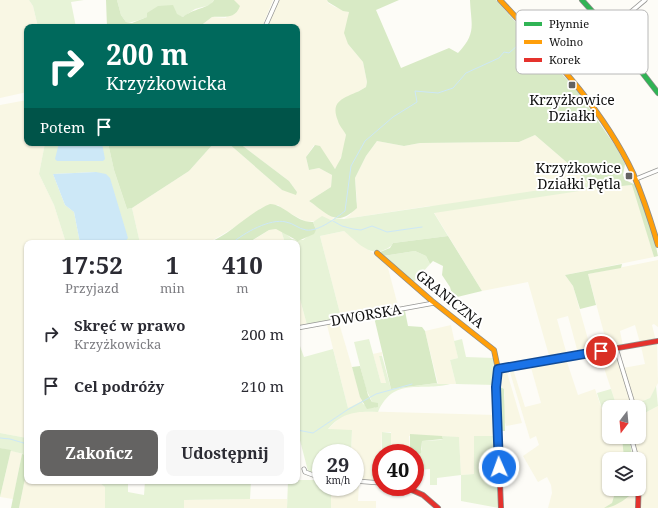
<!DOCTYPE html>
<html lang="pl">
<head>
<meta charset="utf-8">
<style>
  :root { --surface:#fff; --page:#f7f7f7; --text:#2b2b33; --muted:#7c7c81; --accent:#646362 }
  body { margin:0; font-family:"Noto Serif",serif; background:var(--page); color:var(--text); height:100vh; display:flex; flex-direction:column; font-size:15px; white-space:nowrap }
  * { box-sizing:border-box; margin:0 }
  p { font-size:13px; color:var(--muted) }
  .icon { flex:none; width:22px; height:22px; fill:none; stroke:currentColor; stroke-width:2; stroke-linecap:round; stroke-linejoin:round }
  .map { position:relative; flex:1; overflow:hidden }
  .drawer { position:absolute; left:24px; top:240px; width:276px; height:244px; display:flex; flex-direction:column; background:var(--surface); border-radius:8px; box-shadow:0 1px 3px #0004 }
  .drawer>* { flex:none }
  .top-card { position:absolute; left:24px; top:24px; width:276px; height:122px; border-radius:8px; box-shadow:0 1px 3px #0004; background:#00695c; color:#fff; overflow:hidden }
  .needle { width:26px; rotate:196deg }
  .tools { position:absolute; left:602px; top:400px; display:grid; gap:8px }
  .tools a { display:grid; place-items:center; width:44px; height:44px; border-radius:8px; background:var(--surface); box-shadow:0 1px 3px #0004; font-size:20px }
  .speed { position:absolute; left:312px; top:444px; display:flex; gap:8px; font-size:20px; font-weight:700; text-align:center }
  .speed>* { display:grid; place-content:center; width:52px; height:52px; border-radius:50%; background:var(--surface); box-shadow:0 1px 3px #0004; line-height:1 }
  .speed small { font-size:10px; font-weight:400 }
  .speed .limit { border:6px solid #d22; background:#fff; color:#111 }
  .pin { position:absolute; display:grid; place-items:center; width:34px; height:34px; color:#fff; margin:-17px; border:2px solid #fff; border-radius:50%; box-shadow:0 1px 4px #0007 }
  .me { position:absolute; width:44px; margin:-22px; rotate:358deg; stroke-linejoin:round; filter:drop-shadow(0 0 3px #0008) }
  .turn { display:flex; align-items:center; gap:14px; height:84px; padding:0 16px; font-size:18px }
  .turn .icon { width:52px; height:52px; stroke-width:2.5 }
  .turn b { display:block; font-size:28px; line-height:34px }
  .then { display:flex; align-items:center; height:38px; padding:0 16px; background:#0003; gap:8px; font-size:15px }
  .eta { display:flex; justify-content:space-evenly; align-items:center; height:68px; text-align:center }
  .eta b { font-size:24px; font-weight:700; line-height:28px }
  .cta { display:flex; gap:8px; margin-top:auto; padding:8px 16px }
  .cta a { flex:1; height:46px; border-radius:8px; background:var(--accent); color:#fff; font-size:16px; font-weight:700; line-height:46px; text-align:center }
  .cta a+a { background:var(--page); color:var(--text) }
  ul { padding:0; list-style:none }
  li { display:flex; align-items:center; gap:12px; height:52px; padding:0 16px }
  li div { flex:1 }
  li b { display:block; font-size:15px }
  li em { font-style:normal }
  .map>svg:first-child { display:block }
  .farmland { fill:#f9f7e4 }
  .green { fill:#e7f3d7 }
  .forest { fill:#d8eac5 }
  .water { fill:#cde8f7 }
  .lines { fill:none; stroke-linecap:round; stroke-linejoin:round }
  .stream { stroke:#cde8f7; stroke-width:1 }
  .street-casing { stroke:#979795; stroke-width:5 }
  .fast-casing { stroke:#8e8d8b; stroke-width:6 }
  .slow-casing { stroke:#8e8d8b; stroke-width:6 }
  .jam-casing { stroke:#8e8d8b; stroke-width:6 }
  .street { stroke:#fffffe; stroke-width:3.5 }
  .fast { stroke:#30b455; stroke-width:4.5 }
  .slow { stroke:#ff9f0a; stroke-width:4.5 }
  .jam { stroke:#e5322d; stroke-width:4.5 }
  .route-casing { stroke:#114b97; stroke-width:10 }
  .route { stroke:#1a73e8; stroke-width:7 }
  .poi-dot { fill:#646362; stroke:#fff; stroke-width:1.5 }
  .labels { text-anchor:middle; stroke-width:4; stroke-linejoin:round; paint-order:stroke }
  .poi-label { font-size:14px; fill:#111; stroke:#fff }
  .street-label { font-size:14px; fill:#111; stroke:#fff }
  .key { fill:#fff; stroke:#b8b8b8; stroke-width:1 }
  .key-label { font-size:11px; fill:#111 }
</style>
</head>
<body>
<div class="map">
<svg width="658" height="508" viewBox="0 0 658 508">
  <rect width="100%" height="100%" fill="#fdfcf7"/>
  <g class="farmland">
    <path d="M0 0H29L33 6 38 27H27V92L0 98Z"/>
    <path d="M234 0H273L262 27H199L212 17 226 18Z"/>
    <path d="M279 0H327L328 3 335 7 349 12 347 28 348 44 363 62 367 82 366 87 350 96 337 117 346 135 345 146 338 165 335 169 314 145 306 157 309 170 319 168 332 175 331 187 309 201 334 218 333 221 328 219 307 222 285 211 278 205 261 208 247 220 208 243H140L132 208 189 171 214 143H228L282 190 297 192 289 181 239 143H297V27H267Z"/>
    <path d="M27 100V143H45L39 174 54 205 66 243H27V438L0 433V105Z"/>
    <path d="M535 135 578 172 593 189 633 185 654 257 565 275 573 286 591 350 578 353 568 316 557 319 567 355 550 359 528 282 482 291 430 206 344 219 350 215 357 202 355 178 366 156 377 141 404 146 420 143 519 142Z"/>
    <path d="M276 229 281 230 285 243H249L269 230Z"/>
    <path d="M344 231 387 264 398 306 341 317 320 236Z"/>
    <path d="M658 260V327L654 324 652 325 656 341 640 343 635 325 620 331 623 346 608 348 588 274Z"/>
    <path d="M297 288 307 325 297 327Z"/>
    <path d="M339 323 362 401 348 408 327 325Z"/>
    <path d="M451 325 458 358 450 360 456 384H438L425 331Z"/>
    <path d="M657 343 658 383 650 398 635 404 623 368 645 364 641 346Z"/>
    <path d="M615 350 632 407H617L599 353Z"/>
    <path d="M382 352V356H379L386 383H381L373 354Z"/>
    <path d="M566 359 578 395 595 389 605 418 609 417V437H622L624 459H609V489H616L612 503 638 489 636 508H548L552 493 551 485 547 477 538 482 523 456 539 445 536 436 530 439 509 369H513L525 407 541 403 530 364Z"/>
    <path d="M506 369 522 423 506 426 503 415 505 396 504 389 499 386 498 375 500 372Z"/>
    <path d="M658 406V508H640L642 491 639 459 633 437H639V416Z"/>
    <path d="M354 411 496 415 497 436 474 474 461 475 459 437 409 436 410 453H391V432H382L380 482 355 481V453H351L352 430H327L341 417Z"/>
    <path d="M11 450 22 454 13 499 0 497Z"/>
    <path d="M27 469V481H89L100 483 105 487V508H19Z"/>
    <path d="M355 483H359L358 501H376V508H331V487H355Z"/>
    <path d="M244 499H287V508H184V500Z"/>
  </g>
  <g class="green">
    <path d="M29 0H84L71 2 76 27H38L33 6Z"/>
    <path d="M117 0H214L210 5 195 9 183 17C173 12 159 15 148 17 140 19 135 23 126 22L121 15Z"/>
    <path d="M45 143H108L114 170 127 209 132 208 140 243H124L127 242 96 172 53 174 65 205 74 212 80 243H66L54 205 39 174Z"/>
    <path d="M588 183 593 189 434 213 448 236 393 243C391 247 388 248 384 250 369 257 355 240 344 231L320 236 341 317 398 306 399 308 307 325 297 288V243H285L281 230 292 239 303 240 316 230 313 222 322 216 333 221 334 218 344 219Z"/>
    <path d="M415 251 426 256 430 264 414 282 383 256Z"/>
    <path d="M297 338 304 357 333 349 348 408 362 401 363 404 375 408 366 389 354 342 369 339 381 383H386L379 356H382L391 389 437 383 438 384H450C420 392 394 376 378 412 356 411 343 412 328 429L352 430 351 453H321V477L308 471 297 429Z"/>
    <path d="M462 339 466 357 494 358 495 385 456 384 450 360 458 358 454 341Z"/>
    <path d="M656 386 658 406 639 416V407H636L635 404 650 398Z"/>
    <path d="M611 389 617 407H609V417L605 418 597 393Z"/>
    <path d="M382 432 391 433V453H382Z"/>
    <path d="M0 433 27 438V455L0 448Z"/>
    <path d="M442 436 459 437 461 475 474 474V436H497L499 508 461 501V475L437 478V485H430V469L415 470V456L419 455 422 449V441L440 440 443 439Z"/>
    <path d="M297 480H321V487H331V508H287L288 481Z"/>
    <path d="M89 481H128V492L144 495 145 481H164V483L188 481H251L250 499 184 500V508H105V487L100 483Z"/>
  </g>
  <g class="forest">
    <path d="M106 0H117L121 15 126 22 132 23 147 17V13L158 6 173 5 177 14 183 17C192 9 210 8 214 0H234L240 6C235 20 224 16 212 17L199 27H107Z"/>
    <path d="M327 0H399L376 10 401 68 449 48 458 53C477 33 471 25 470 0H496L578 92 616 147 625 164 623 175 625 180 636 185 652 228 658 256 654 257 632 185 593 189 578 172 535 135 519 142 420 143 404 146 377 141 366 156 355 178 357 208C336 228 328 214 309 201L331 187 332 175 319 168 309 170 306 157 315 145 320 146 335 169 341 158 346 135C344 130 339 126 338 121 328 97 350 98 366 87L367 82 363 62 348 44 344 33 349 12 343 11 328 2Z"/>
    <path d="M108 143H214L189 171 132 208 127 209 114 170Z"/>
    <path d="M228 143H239L289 181 297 192 296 195 282 190Z"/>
    <path d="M270 204C284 204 296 223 313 222L316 230 314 234 298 241 276 229 269 230 248 243H208C231 234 248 213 270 204Z"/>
    <path d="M448 236 482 291 453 298 450 287 442 275 443 266 433 261 430 264 426 256 415 251 383 256 380 252 390 248 393 243Z"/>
    <path d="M622 264 621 268 588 274 596 305 580 309 573 286 565 275Z"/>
    <path d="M405 311 408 326 422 327 425 331 437 383 391 389 374 317Z"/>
    <path d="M360 366 368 395 372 402 378 403V407L367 409 360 397 352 367Z"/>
    <path d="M499 386 504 389 505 431H500Z"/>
    <path d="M410 434 442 436 443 439 422 441 421 453 415 456V453H410Z"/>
    <path d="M622 437H629L632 454 635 459H624Z"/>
    <path d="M0 448 11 450 0 497Z"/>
    <path d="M22 454 27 455V469L19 508H11Z"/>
    <path d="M616 489H638C629 496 616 508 604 508L612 503Z"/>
  </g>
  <g class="water">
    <path d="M59 143H102L105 159 103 161H57L55 159Z"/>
    <path d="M96 172 106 174 110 178 128 238 124 243H80L74 212 65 205 53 174Z"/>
  </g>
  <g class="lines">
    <g class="stream">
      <path d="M333 221 342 226 353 229 361 230 372 226 387 232 422 227"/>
      <path d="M232 243C244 233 270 218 286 222 293 223 299 229 306 230 318 232 336 218 345 211L351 166 365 141 393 117 417 102 415 91 438 93 453 88 466 73 499 58 504 52 509 53 526 38"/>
      <path d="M297 430 313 433 347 410 376 394 412 384"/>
      <path d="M0 438 10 439 27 444"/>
    </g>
    <g class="street-casing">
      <g id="street">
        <path d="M265 27 277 0"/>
        <path d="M563 69 645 0"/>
        <path d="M636 179 658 170"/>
        <path d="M297 328 434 303"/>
        <path d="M616 348 634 407"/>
        <path d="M631 437 637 459"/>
        <path d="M304 469 305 472 321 478"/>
        <path d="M355 481 381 483"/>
      </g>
    </g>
    <g class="fast-casing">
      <path id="fast" d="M582 0 609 30 658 93"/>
    </g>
    <g class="slow-casing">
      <g id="slow">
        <path d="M500 0C549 53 602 107 633 173 643 197 651 221 658 245"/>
        <path d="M377 253 432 301 494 350 498 369"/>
      </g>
    </g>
    <g class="jam-casing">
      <g id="jam">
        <path d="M405 487 423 495 438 508"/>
        <path d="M501 508 496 387 498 369 658 341"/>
        <path d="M638 508 639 477"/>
      </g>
    </g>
    <use href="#street" class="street"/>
    <use href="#fast" class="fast"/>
    <use href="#slow" class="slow"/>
    <use href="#jam" class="jam"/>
  </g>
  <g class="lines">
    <g class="route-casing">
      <path id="route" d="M499 467 496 387 498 369 601 351"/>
    </g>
    <use href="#route" class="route"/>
  </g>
  <g class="poi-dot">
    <rect x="568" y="81" width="8" height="8" rx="2"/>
    <rect x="625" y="172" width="8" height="8" rx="2"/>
  </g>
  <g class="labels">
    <g class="poi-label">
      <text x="572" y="105">Krzyżkowice<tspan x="572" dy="16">Działki</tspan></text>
      <text x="621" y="173" text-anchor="end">Krzyżkowice<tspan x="621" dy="16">Działki Pętla</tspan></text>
    </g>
    <g class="street-label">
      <text transform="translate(450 299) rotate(39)" y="5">GRANICZNA</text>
      <text transform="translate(366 315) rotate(-10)" y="5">DWORSKA</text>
    </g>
  </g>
  <rect x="516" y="10" width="132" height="64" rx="6" class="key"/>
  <rect x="524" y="22" width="18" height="4" fill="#30b455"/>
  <rect x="524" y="40" width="18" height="4" fill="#ff9f0a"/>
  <rect x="524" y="58" width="18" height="4" fill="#e5322d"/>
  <g class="key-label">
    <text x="549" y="28">Płynnie</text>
    <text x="549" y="46">Wolno</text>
    <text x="549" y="64">Korek</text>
  </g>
</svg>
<div class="tools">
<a><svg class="needle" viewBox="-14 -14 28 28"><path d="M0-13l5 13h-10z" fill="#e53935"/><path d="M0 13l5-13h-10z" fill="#7c7c81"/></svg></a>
<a><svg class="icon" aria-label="layers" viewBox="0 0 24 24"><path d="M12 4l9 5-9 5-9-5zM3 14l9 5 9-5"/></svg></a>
</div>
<div class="speed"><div>29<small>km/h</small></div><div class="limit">40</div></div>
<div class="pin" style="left:601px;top:351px;background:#d93025"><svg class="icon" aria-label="arrive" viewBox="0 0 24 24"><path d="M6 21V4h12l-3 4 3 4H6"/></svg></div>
<svg class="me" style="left:499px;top:467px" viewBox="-20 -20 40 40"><circle r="17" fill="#1a73e8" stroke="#fff" stroke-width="3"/><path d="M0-11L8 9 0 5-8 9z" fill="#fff"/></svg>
<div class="top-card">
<div class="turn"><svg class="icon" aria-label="right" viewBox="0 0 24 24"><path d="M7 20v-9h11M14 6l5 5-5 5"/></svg><div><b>200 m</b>Krzyżkowicka</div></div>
<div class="then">Potem<svg class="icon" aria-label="arrive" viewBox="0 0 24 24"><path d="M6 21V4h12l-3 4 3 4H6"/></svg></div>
</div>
<section class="drawer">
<div class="eta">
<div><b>17:52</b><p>Przyjazd</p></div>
<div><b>1</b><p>min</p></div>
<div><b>410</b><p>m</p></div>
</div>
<ul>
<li><svg class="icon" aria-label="right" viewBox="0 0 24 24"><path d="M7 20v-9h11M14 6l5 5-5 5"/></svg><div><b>Skręć w prawo</b><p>Krzyżkowicka</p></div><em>200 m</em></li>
<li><svg class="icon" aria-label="arrive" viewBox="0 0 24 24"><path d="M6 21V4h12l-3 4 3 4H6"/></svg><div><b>Cel podróży</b></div><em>210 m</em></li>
</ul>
<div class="cta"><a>Zakończ</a><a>Udostępnij</a></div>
</section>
</div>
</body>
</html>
